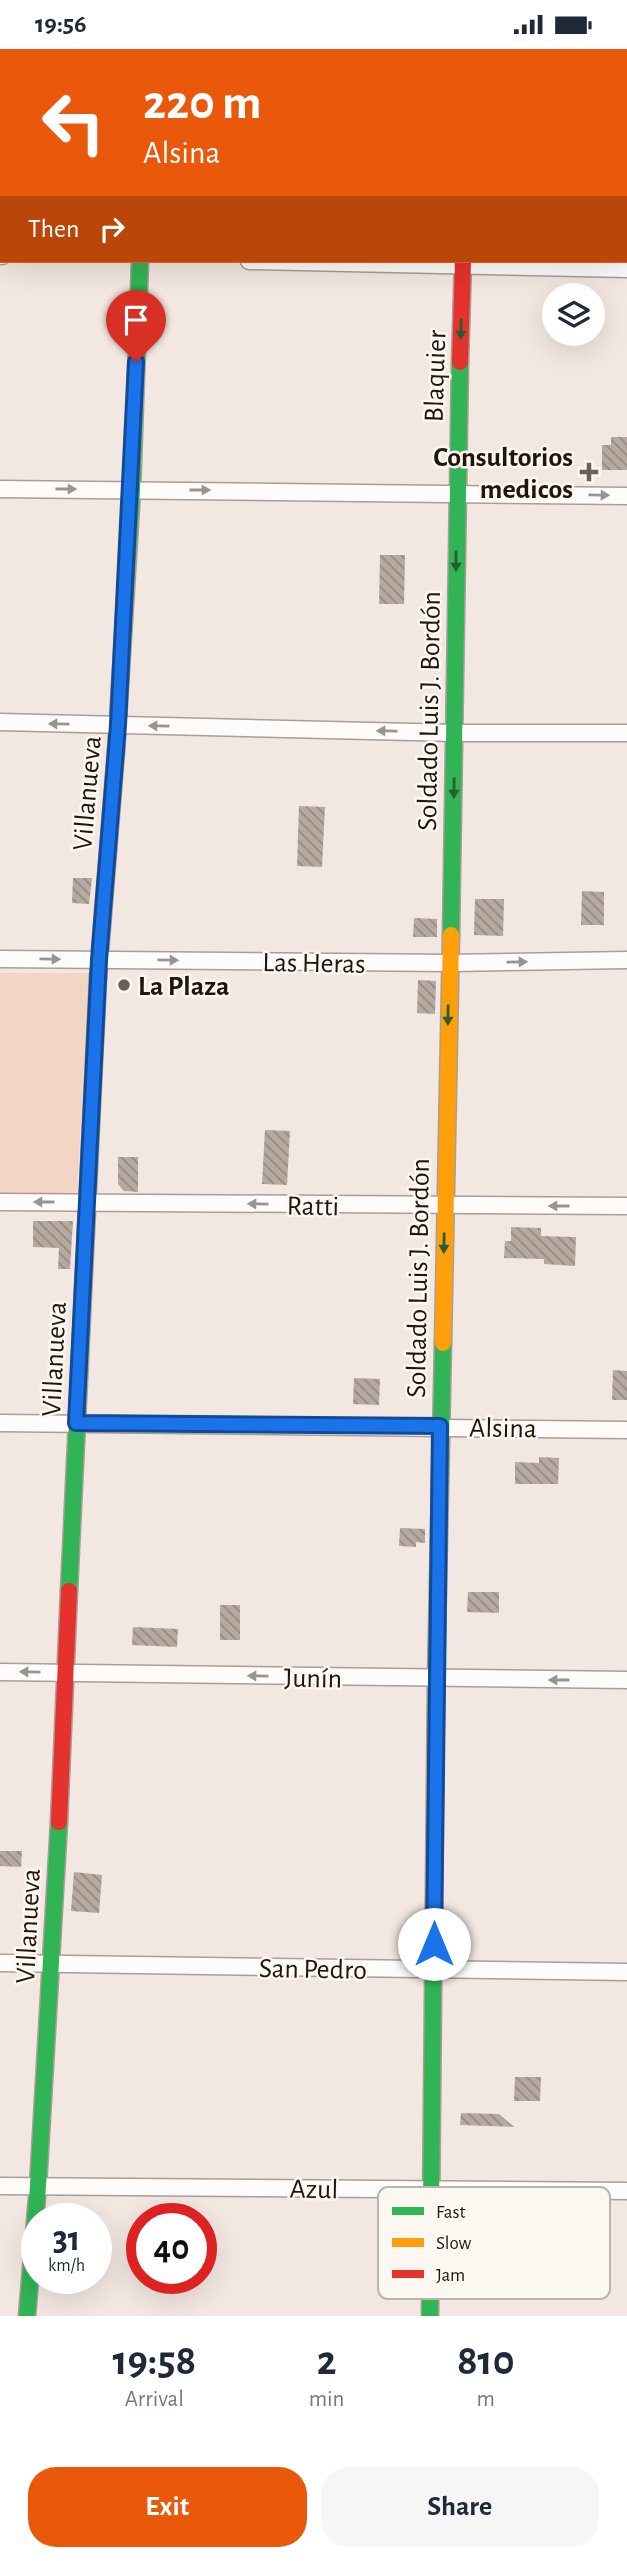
<!DOCTYPE html>
<html lang="en">
<head>
<meta charset="utf-8">
<style>
  :root { --surface:#fff; --page:#f6f6f7; --text:#1f2937; --muted:#747a83; --accent:#ea580c }
  body { margin:0; font-family:"Alegreya Sans",sans-serif; background:var(--page); color:var(--text); height:100vh; display:flex; flex-direction:column; font-size:26px; white-space:nowrap }
  * { box-sizing:border-box; margin:0 }
  p { font-size:23px; color:var(--muted) }
  .icon { flex:none; width:38px; height:38px; fill:none; stroke:currentColor; stroke-width:2; stroke-linecap:round; stroke-linejoin:round }
  .map { position:relative; height:2267px; overflow:hidden }
  .panel { display:flex; flex-direction:column; background:var(--surface); flex:1 }
  .panel>* { flex:none }
  .guide { position:absolute; left:0px; top:0px; width:628px; height:214px; box-shadow:0 7px 28px #0002; background:#ea580c; color:#fff; overflow:hidden }
  .fabs { position:absolute; left:542px; top:234px; display:grid; gap:14px }
  .fabs a { display:grid; place-items:center; width:63px; height:63px; border-radius:50%; background:var(--surface); box-shadow:0 7px 28px #0002; font-size:35px }
  .speed { position:absolute; left:21px; top:2154px; display:flex; gap:14px; font-size:35px; font-weight:700; text-align:center }
  .speed>* { display:grid; place-content:center; width:91px; height:91px; border-radius:50%; background:var(--surface); box-shadow:0 7px 28px #0002; line-height:1 }
  .speed small { font-size:18px; font-weight:400 }
  .speed .limit { border:10px solid #d22; background:#fff; color:#111 }
  .pin { position:absolute; display:grid; place-items:center; width:60px; height:60px; color:#fff; margin:-72px -30px; border-radius:50% 50% 50% 0; rotate:-45deg; box-shadow:0 0 7px #0007 }
  .pin .icon { rotate:45deg }
  .me { position:absolute; width:77px; margin:-38px; rotate:0deg; stroke-linejoin:round; filter:drop-shadow(0 0 5px #0008) }
  .turn { display:flex; align-items:center; gap:24px; height:147px; padding:0 28px; font-size:32px }
  .turn .icon { width:91px; height:91px; stroke-width:2.5 }
  .turn b { display:block; font-size:49px; line-height:60px }
  .then { display:flex; align-items:center; height:66px; padding:0 28px; background:#0003; gap:14px; font-size:26px }
  .eta { display:flex; justify-content:space-evenly; align-items:center; height:119px; text-align:center }
  .eta b { font-size:42px; font-weight:600; line-height:49px }
  .button { display:flex; gap:14px; margin-top:auto; padding:14px 28px }
  .button a { flex:1; height:80px; border-radius:28px; background:var(--accent); color:#fff; font-size:28px; font-weight:600; line-height:80px; text-align:center }
  .button a+a { background:var(--page); color:var(--text) }
  .status { display:flex; justify-content:space-between; align-items:center; height:49px; padding:0 35px; background:var(--surface); direction:ltr }
  .status svg { height:19px; fill:currentColor }
  .map>svg:first-child { display:block }
  .park { fill:#f2d6c3 }
  .building { fill:url(#building-back-hatch) }
  .lines { fill:none; stroke-linecap:round; stroke-linejoin:round }
  .street-casing { stroke:#a89e97; stroke-width:19 }
  .fast-casing { stroke:#a89e97; stroke-width:19 }
  .slow-casing { stroke:#a89e97; stroke-width:19 }
  .jam-casing { stroke:#a89e97; stroke-width:19 }
  .street { stroke:#fdfcfa; stroke-width:16 }
  .fast { stroke:#30b455; stroke-width:16 }
  .slow { stroke:#ff9f0a; stroke-width:16 }
  .jam { stroke:#e5322d; stroke-width:16 }
  .oneway { fill:#285d2e }
  .oneway2 { fill:#9a9490 }
  .route-casing { stroke:#114b97; stroke-width:18 }
  .route { stroke:#1a73e8; stroke-width:12 }
  .poi-dot { fill:#6a6058; stroke:#fdf7f2; stroke-width:2.5 }
  .labels { text-anchor:middle; stroke-width:5; stroke-linejoin:round; paint-order:stroke }
  .street-label { font-size:28px; fill:#21160e; stroke:#fdf7f2 }
  .poi-label { font-size:28px; font-weight:bold; fill:#21160e; stroke:#fdf7f2; text-anchor:end }
  .key { fill:#fdf7f2; stroke:#bbb4ae; stroke-width:2 }
  .key-label { font-size:19px; fill:#21160e }
</style>
</head>
<body>
<div class="status"><b>19:56</b><svg viewBox="0 0 49 12"><path d="M0 12V9h3v3zM5 12V6h3v6zM10 12V3h3v9zM15 12V0h3v12zM26 1h20v11H26zM47 4h2v5h-2z"/></svg></div>
<div class="map">
<svg width="627" height="2267" viewBox="0 0 627 2267">
  <defs>
    <pattern id="building-back-hatch" width="6" height="6" patternUnits="userSpaceOnUse" patternTransform="scale(1.75)"><rect width="6" height="6" fill="#b6a9a0"/><path d="M-1 5l2 2M0 0l6 6M5-1l2 2" fill="none" stroke="#948981"/></pattern>
  </defs>
  <rect width="100%" height="100%" fill="#f3e8e1"/>
  <path class="park" d="M0 924H89L77 1145 0 1144Z"/>
  <g class="building">
    <path d="M611 388H627V421H602V396H611Z"/>
    <path d="M380 506H405L404 555H379Z"/>
    <path d="M299 757 325 758 322 818 297 817Z"/>
    <path d="M73 829H92L89 855 72 854Z"/>
    <path d="M582 842 604 843V876H581Z"/>
    <path d="M475 850H504L503 887 474 886Z"/>
    <path d="M414 869 437 870V888H413Z"/>
    <path d="M418 931 436 932 435 965 417 964Z"/>
    <path d="M265 1081 290 1082 287 1136 262 1135Z"/>
    <path d="M118 1108H138V1143L124 1142 118 1135Z"/>
    <path d="M33 1172H73L70 1220H58L59 1199 33 1198Z"/>
    <path d="M511 1178 541 1179V1187L576 1188 575 1217 544 1215V1210L504 1209 505 1192H511Z"/>
    <path d="M613 1321 627 1322V1351H612Z"/>
    <path d="M354 1329 380 1330 379 1356 353 1355Z"/>
    <path d="M539 1408 559 1409 558 1435H515V1413L539 1414Z"/>
    <path d="M400 1479 425 1480V1494L416 1493V1498L399 1497Z"/>
    <path d="M468 1543H499V1564L467 1563Z"/>
    <rect x="220" y="1556" width="20" height="35"/>
    <path d="M133 1578 178 1580 177 1598 132 1596Z"/>
    <path d="M0 1802H22L21 1818 0 1817Z"/>
    <path d="M74 1823 102 1826 99 1864 71 1862Z"/>
    <path d="M515 2028H541L540 2052H514Z"/>
    <path d="M461 2064 499 2065 514 2078 460 2076Z"/>
  </g>
  <g class="lines">
    <g class="street-casing">
      <g id="street">
        <path d="M143 2V0"/>
        <path d="M471 2V0"/>
        <path d="M0 207H2"/>
        <path d="M249 212 627 220"/>
        <path d="M0 440 627 447"/>
        <path d="M0 673 455 684H627"/>
        <path d="M0 910 450 914 627 911"/>
        <path d="M0 1153 627 1157"/>
        <path d="M0 1374 627 1381"/>
        <path d="M0 1623 627 1631"/>
        <path d="M0 1914 627 1923"/>
        <path d="M0 2137 627 2142"/>
      </g>
    </g>
    <g class="fast-casing">
      <g id="fast">
        <path d="M116 702 132 441 140 212"/>
        <path d="M451 886 460 313"/>
        <path d="M69 1542 98 928"/>
        <path d="M27 2267 38 2137 59 1773"/>
        <path d="M430 2267 436 1630 443 1294"/>
      </g>
    </g>
    <g class="slow-casing">
      <g id="slow">
        <path d="M98 928 116 702"/>
        <path d="M443 1294 451 886"/>
      </g>
    </g>
    <g class="jam-casing">
      <g id="jam">
        <path d="M460 313 463 212"/>
        <path d="M59 1773 69 1542"/>
      </g>
    </g>
    <use href="#street" class="street"/>
    <use href="#fast" class="fast"/>
    <use href="#slow" class="slow"/>
    <use href="#jam" class="jam"/>
  </g>
  <defs><path id="oneway-solid" d="M-6-.8H1V-3.2L6.5 0L1 3.2V.8H-6Z" transform="scale(1.75)"/></defs>
  <g class="oneway">
    <use href="#oneway-solid" transform="translate(461 280) rotate(92)"/>
    <use href="#oneway-solid" transform="translate(456 512) rotate(90)"/>
    <use href="#oneway-solid" transform="translate(454 739) rotate(91)"/>
    <use href="#oneway-solid" transform="translate(448 966) rotate(91)"/>
    <use href="#oneway-solid" transform="translate(444 1194) rotate(91)"/>
  </g>
  <g class="oneway2">
    <use href="#oneway-solid" transform="translate(66 440)"/>
    <use href="#oneway-solid" transform="translate(200 441)"/>
    <use href="#oneway-solid" transform="translate(599 446) rotate(1)"/>
    <use href="#oneway-solid" transform="translate(59 675) rotate(-179)"/>
    <use href="#oneway-solid" transform="translate(159 677) rotate(-179)"/>
    <use href="#oneway-solid" transform="translate(387 682) rotate(-179)"/>
    <use href="#oneway-solid" transform="translate(50 910) rotate(1)"/>
    <use href="#oneway-solid" transform="translate(168 911) rotate(1)"/>
    <use href="#oneway-solid" transform="translate(517 913) rotate(-1)"/>
    <use href="#oneway-solid" transform="translate(44 1153) rotate(-180)"/>
    <use href="#oneway-solid" transform="translate(258 1155) rotate(-179)"/>
    <use href="#oneway-solid" transform="translate(559 1157) rotate(-180)"/>
    <use href="#oneway-solid" transform="translate(30 1623) rotate(-179)"/>
    <use href="#oneway-solid" transform="translate(258 1627) rotate(-179)"/>
    <use href="#oneway-solid" transform="translate(559 1631) rotate(-180)"/>
  </g>
  <g class="lines">
    <g class="route-casing">
      <path id="route" d="M136 313 118 676 99 911 76 1374 440 1377 434 1895"/>
    </g>
    <use href="#route" class="route"/>
  </g>
  <g class="poi-dot">
    <path d="M585.5 412.5h7v7h7v7h-7v7h-7v-7h-7v-7h7z"/>
    <circle cx="124" cy="936" r="7"/>
  </g>
  <g class="labels">
    <g class="street-label">
      <text transform="translate(434 327) rotate(-88)" y="10">Blaquier</text>
      <text transform="translate(428 662) rotate(-89)" y="10">Soldado Luis J. Bordón</text>
      <text transform="translate(86 744) rotate(-85)" y="10">Villanueva</text>
      <text transform="translate(314 913) rotate(1)" y="10">Las Heras</text>
      <text transform="translate(313 1156) rotate(1)" y="10">Ratti</text>
      <text transform="translate(417 1229) rotate(-89)" y="10">Soldado Luis J. Bordón</text>
      <text transform="translate(53 1310) rotate(-87)" y="10">Villanueva</text>
      <text transform="translate(503 1378) rotate(1)" y="10">Alsina</text>
      <text transform="translate(313 1628) rotate(1)" y="10">Junín</text>
      <text transform="translate(27 1877) rotate(-87)" y="10">Villanueva</text>
      <text transform="translate(313 1919) rotate(1)" y="10">San Pedro</text>
      <text transform="translate(314 2139) rotate(1)" y="10">Azul</text>
    </g>
    <g class="poi-label">
      <text x="573" y="417">Consultorios<tspan x="573" dy="32">medicos</tspan></text>
      <text x="138" y="946" text-anchor="start">La Plaza</text>
    </g>
  </g>
  <rect x="378" y="2138" width="232" height="112" rx="10" class="key"/>
  <rect x="392" y="2158" width="32" height="8" fill="#30b455"/>
  <rect x="392" y="2189" width="32" height="9" fill="#ff9f0a"/>
  <rect x="392" y="2221" width="32" height="8" fill="#e5322d"/>
  <g class="key-label">
    <text x="436" y="2169">Fast</text>
    <text x="436" y="2200">Slow</text>
    <text x="436" y="2232">Jam</text>
  </g>
</svg>
<div class="fabs">
<a><svg class="icon" aria-label="layers" viewBox="0 0 24 24"><path d="M12 4l9 5-9 5-9-5zM3 14l9 5 9-5"/></svg></a>
</div>
<div class="speed"><div>31<small>km/h</small></div><div class="limit">40</div></div>
<div class="pin" style="left:136px;top:313px;background:#d93025"><svg class="icon" aria-label="arrive" viewBox="0 0 24 24"><path d="M6 21V4h12l-3 4 3 4H6"/></svg></div>
<svg class="me" style="left:434px;top:1895px" viewBox="-20 -20 40 40"><circle r="19" fill="#fff"/><path d="M0-13L10 11 0 6-10 11z" fill="#1a73e8"/></svg>
<div class="guide">
<div class="turn"><svg class="icon" aria-label="left" viewBox="0 0 24 24"><path d="M17 20v-9H6M10 6l-5 5 5 5"/></svg><div><b>220 m</b>Alsina</div></div>
<div class="then">Then<svg class="icon" aria-label="right" viewBox="0 0 24 24"><path d="M7 20v-9h11M14 6l5 5-5 5"/></svg></div>
</div>
</div>
<section class="panel">
<div class="eta">
<div><b>19:58</b><p>Arrival</p></div>
<div><b>2</b><p>min</p></div>
<div><b>810</b><p>m</p></div>
</div>
<div class="button"><a>Exit</a><a>Share</a></div>
</section>
</body>
</html>
